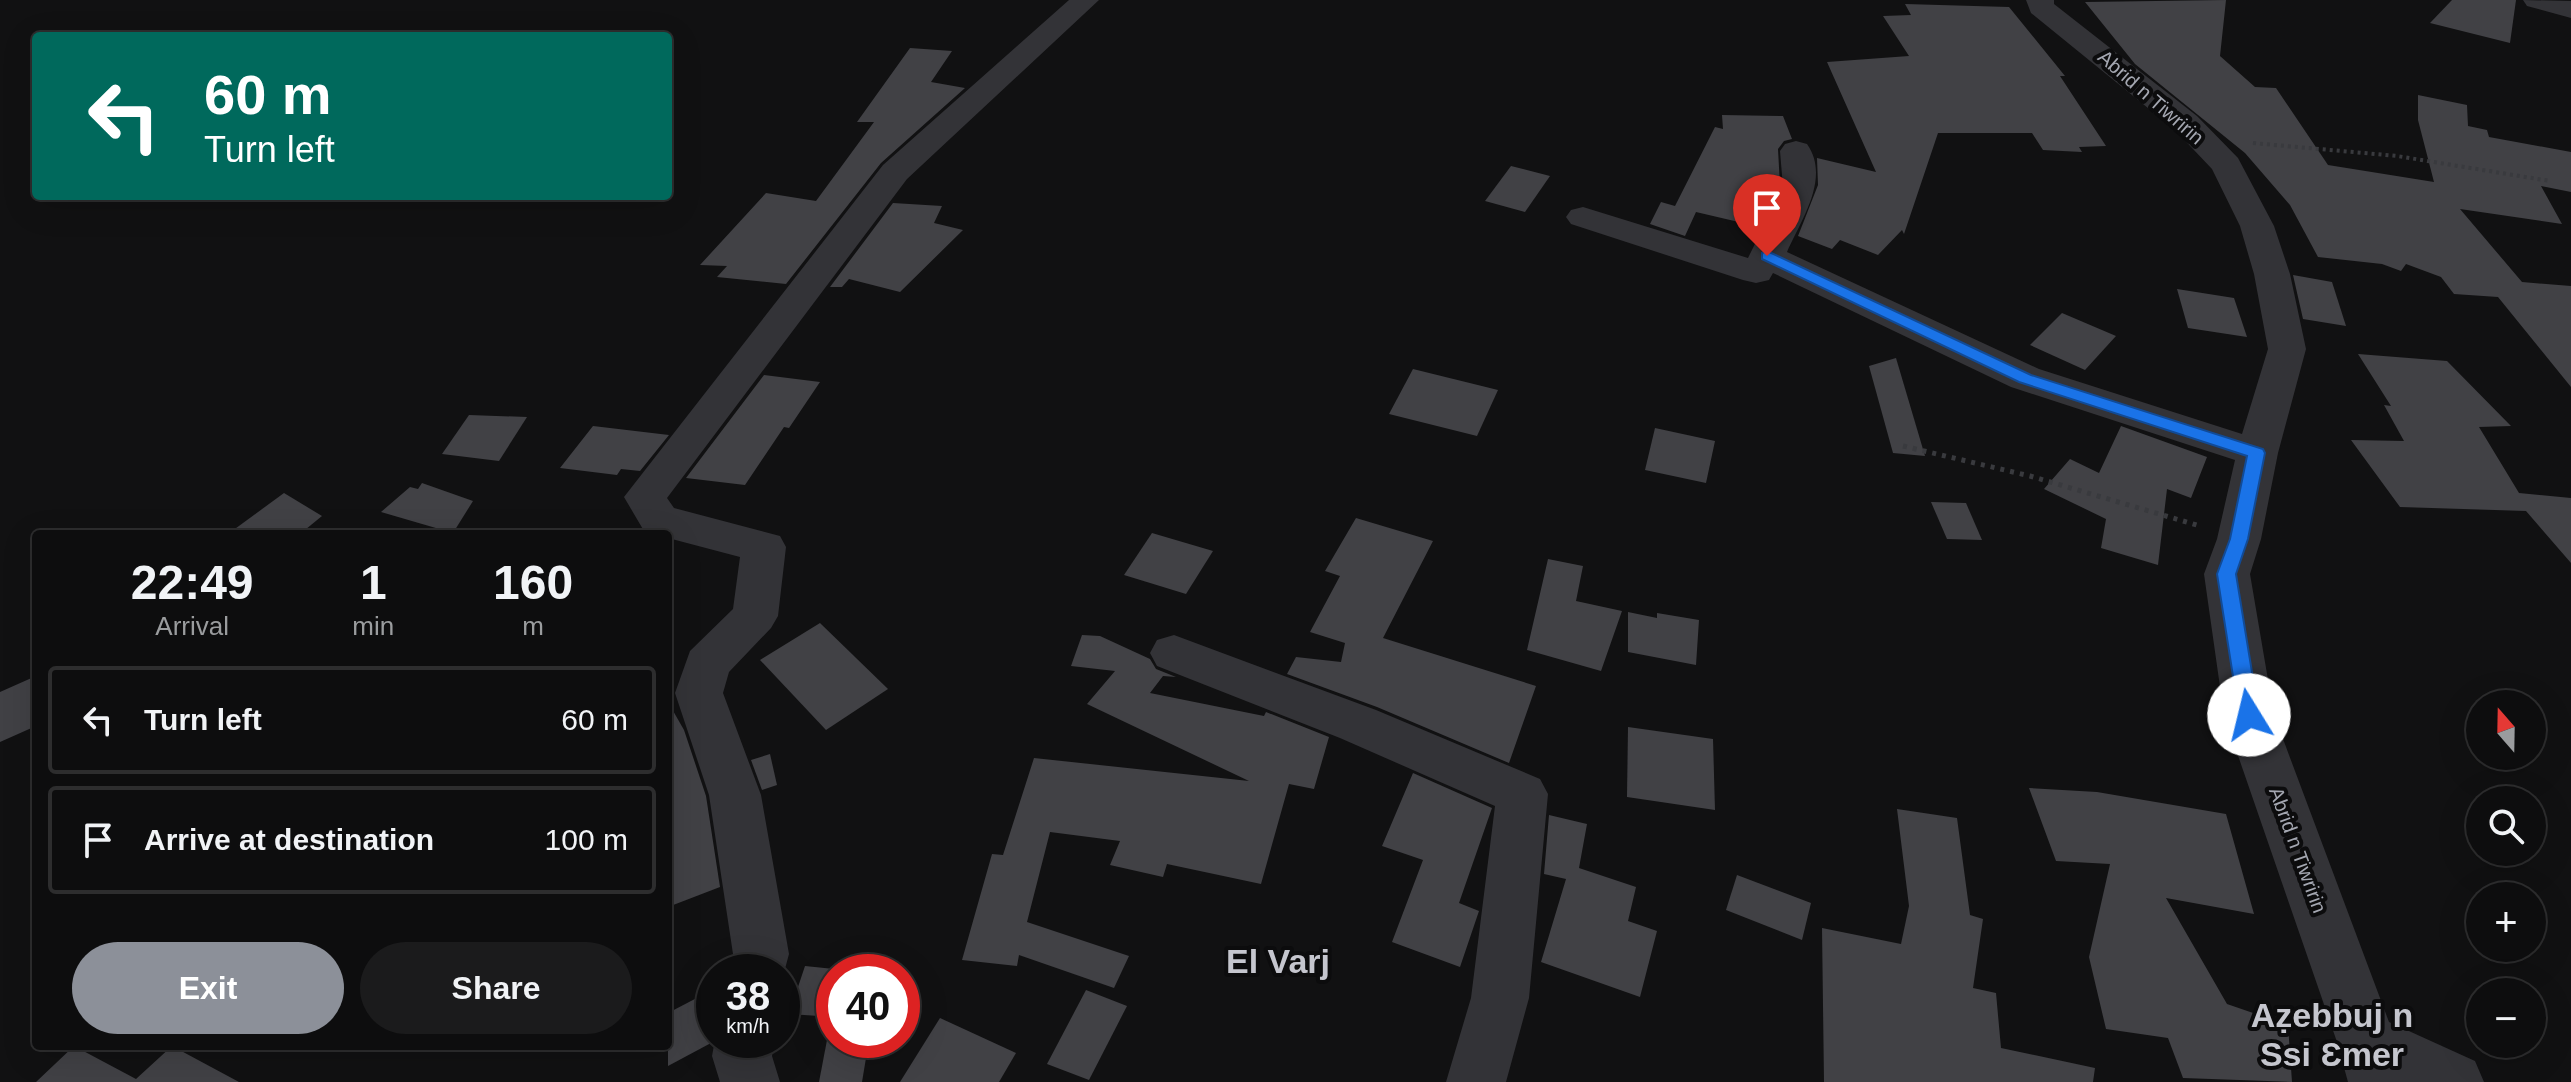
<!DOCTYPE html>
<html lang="en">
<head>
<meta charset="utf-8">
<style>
  :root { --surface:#0d0d0e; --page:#1b1b1c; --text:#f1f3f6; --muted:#9a9c9e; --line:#2d2d2e; --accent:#8c9099 }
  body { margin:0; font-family:Helvetica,sans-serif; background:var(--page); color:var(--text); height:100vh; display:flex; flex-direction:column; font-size:30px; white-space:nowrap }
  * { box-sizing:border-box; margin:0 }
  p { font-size:26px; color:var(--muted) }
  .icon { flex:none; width:44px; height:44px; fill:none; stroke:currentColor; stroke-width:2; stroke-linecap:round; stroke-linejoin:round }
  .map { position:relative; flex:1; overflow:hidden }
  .panel { position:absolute; left:32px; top:530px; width:640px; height:520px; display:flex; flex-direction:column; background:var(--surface); border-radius:8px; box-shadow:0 8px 32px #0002,0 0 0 2px var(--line) }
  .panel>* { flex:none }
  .hud { position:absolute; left:32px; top:32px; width:640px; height:168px; border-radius:8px; box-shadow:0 8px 32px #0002,0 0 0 2px var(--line); background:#00695c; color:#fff; overflow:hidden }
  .needle { width:52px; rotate:340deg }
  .tools { position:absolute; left:2466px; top:690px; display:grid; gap:16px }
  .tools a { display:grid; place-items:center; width:80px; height:80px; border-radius:50%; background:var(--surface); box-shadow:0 8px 32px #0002,0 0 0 2px var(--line); font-size:40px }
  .speed { position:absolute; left:696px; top:954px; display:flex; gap:16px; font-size:40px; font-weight:700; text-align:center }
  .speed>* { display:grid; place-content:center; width:104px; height:104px; border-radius:50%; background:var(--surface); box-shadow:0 8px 32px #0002,0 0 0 2px var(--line); line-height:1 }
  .speed small { font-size:20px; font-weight:400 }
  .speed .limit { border:12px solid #d22; background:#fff; color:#111 }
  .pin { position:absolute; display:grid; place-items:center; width:68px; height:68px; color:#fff; margin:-82px -34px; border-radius:50% 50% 50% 0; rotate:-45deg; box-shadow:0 0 8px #0007 }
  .pin .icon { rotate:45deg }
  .me { position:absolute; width:88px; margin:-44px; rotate:351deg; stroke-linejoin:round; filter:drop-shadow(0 0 6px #0008) }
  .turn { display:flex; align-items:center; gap:28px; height:168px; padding:0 40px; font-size:36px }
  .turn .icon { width:104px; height:104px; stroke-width:2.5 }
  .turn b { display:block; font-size:56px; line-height:68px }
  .eta { display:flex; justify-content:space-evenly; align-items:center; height:136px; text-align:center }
  .eta b { font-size:48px; font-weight:700; line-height:56px }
  .action { display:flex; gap:16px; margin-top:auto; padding:16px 40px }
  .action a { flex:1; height:92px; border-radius:48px; background:var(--accent); color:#fff; font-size:32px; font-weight:700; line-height:92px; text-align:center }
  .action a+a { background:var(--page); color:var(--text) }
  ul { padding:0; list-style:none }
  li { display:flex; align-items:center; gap:24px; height:108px; margin:0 16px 12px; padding:0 24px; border:4px solid var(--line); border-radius:8px }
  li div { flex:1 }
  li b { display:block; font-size:30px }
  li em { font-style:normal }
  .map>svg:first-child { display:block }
  .building { fill:#414145 }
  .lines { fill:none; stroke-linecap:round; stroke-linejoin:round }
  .path-far1 { stroke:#393a3e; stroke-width:4; stroke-dasharray:3 4; stroke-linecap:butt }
  .path { stroke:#393a3e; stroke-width:5; stroke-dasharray:4 6; stroke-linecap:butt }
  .minor { fill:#333337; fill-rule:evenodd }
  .route { fill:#1a73e8; stroke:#114b97; stroke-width:2 }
  .labels { text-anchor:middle; stroke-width:8; stroke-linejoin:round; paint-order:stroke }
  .street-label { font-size:20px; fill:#a4a7b1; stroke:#0c0c0d }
  .near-district-label { font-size:34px; font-weight:bold; fill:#c5c6ce; stroke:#0c0c0d }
</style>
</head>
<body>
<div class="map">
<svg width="2571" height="1082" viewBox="0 0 2571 1082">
  <rect width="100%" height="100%" fill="#111112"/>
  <g class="building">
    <path d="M2226 0 2220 56 2255 87 2276 88 2328 165 2434 182 2418 120V95L2467 105 2468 126 2487 130 2489 137 2571 152V192L2541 186 2562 224 2460 209 2522 282 2571 286V387L2498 297 2454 294 2441 277 2406 264 2401 271 2382 264 2318 257 2290 205 2245 153 2135 64 2085 2Z"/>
    <path d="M2452 0H2516L2510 43 2430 23Z"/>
    <path d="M1905 4 2009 7 2065 76H2060L2106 146 2079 147 2082 152 2043 150 2032 133H1938L1904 234 1902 230 1878 255 1840 240 1832 249 1798 236 1818 185 1817 158 1876 172 1827 62 1909 56 1883 16 1911 15Z"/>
    <path d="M910 48 952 51 931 82 965 88 881 163 786 284 717 277 727 266 700 265 766 193 816 201 874 122H857Z"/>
    <path d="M1722 115 1783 116 1792 139 1784 141 1778 149 1780 186 1760 227 1696 212 1685 236 1650 224 1661 202 1675 206 1715 127 1723 129Z"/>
    <path d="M1511 166 1550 176 1525 212 1485 201Z"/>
    <path d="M893 203 942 206 934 223 963 230 900 292 849 279 842 287H830Z"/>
    <path d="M2293 275 2332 282 2346 326 2303 319Z"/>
    <path d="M2177 289 2234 298 2247 337 2188 328Z"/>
    <path d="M2062 313 2116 336 2085 370 2030 345Z"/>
    <path d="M2358 354 2447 361 2511 426 2479 427 2519 493 2571 498V563L2526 511 2400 507 2351 440 2404 441 2384 405 2391 406Z"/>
    <path d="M1896 358 1925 456 1893 453 1869 366Z"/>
    <path d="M1413 369 1498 390 1477 436 1389 414Z"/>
    <path d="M764 375 820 382 789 428 784 427 745 485 686 478Z"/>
    <path d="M469 415 527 417 499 461 442 454Z"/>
    <path d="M593 426 669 435 640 471 621 469 617 475 560 468Z"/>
    <path d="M2121 426 2207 457 2191 498 2167 489 2158 565 2101 548 2106 519 2044 489 2070 459 2099 473Z"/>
    <path d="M1655 428 1715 441 1706 483 1645 470Z"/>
    <path d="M422 483 473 501 453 533 381 512 410 487 418 489Z"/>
    <path d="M284 493 322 516 300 534H228Z"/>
    <path d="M1931 502 1966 503 1982 540 1947 539Z"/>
    <path d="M1356 518 1433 541 1383 638 1536 686 1509 763 1377 707 1287 674 1296 657 1341 662 1345 643 1310 632 1340 576 1325 571Z"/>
    <path d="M1152 533 1213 551 1186 594 1124 575Z"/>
    <path d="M1548 559 1583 566 1576 601 1622 611 1601 671 1527 650Z"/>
    <path d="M1628 612 1657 618V613L1699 620 1696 665 1628 652Z"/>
    <path d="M820 623 888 689 826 730 760 660Z"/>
    <path d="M1082 635 1100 636 1150 659 1156 669 1176 677 1163 676 1150 693 1264 716 1266 712 1329 737 1314 789 1289 784 1261 884 1167 864 1163 877 1110 865 1120 841 1050 832 1027 922 1129 956 1114 988 1019 955 1017 966 962 960 992 854 1003 855 1034 758 1249 781 1087 704 1115 671 1071 666Z"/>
    <path d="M36 676V726L0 742V692Z"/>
    <path d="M668 702 684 730 706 796 720 887 668 907Z"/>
    <path d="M1628 727 1713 739 1715 810 1627 797Z"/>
    <path d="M770 754 777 785 762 790 751 760Z"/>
    <path d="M1413 773 1492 808 1459 903 1479 911 1460 967 1392 942 1423 860 1382 846Z"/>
    <path d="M2029 788 2097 792 2226 814 2254 914 2166 898 2227 1004 2288 1025 2292 1082 2183 1078 2168 1038 2106 1029 2089 957 2110 864 2056 861Z"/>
    <path d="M1897 809 1957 818 1970 915 1983 919 1973 988 1996 993 2001 1048 2095 1068 2093 1082H1824L1822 928 1901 944 1909 906Z"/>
    <path d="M1549 815 1587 824 1579 868 1636 887 1628 921 1657 931 1640 997 1541 962 1566 879 1544 874Z"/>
    <path d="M1737 875 1811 903 1802 940 1726 910Z"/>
    <path d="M805 966 834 969V1017L789 1014Z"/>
    <path d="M714 989 711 1043 668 1066V1013Z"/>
    <path d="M1086 990 1127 1006 1089 1080 1047 1064Z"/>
    <path d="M940 1018 1016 1053 999 1082H900Z"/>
    <path d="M827 1040H869L862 1082H819Z"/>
    <path d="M74 1046 136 1079 172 1046 239 1082H36Z"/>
  </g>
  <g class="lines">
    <path class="path-far1" d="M2253 143 2397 156 2550 181"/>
    <path class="path" d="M1903 446 2030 476 2200 526"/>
    <g class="minor">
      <path d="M1069 0H1099L907 179 667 498 674 508 780 536 786 547 778 616 771 628 729 672 723 693 761 795 789 954 782 980V972H728L733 954 709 795 675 693 690 651 733 609 740 557 668 538V534L644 531 624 497 883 165Z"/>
      <path d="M2026 0H2054V4L2197 116 2238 158 2274 226 2290 274 2306 349 2278 453 2261 539 2250 574 2274 715 2389 1022 2475 1061 2484 1082H2348L2337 1042 2224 715 2204 574 2217 539 2235 460 2011 387 1773 273 1769 280 1756 283 1743 280 1571 224 1566 217 1571 210 1583 207 1748 258 1783 187 1780 151 1785 144 1796 141 1807 144C1831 178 1801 220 1787 252L2039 369 2242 434 2268 349 2254 274 2240 226 2212 169 2175 130 2031 13Z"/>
      <path d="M2523 0 2571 1V18L2527 6Z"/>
      <path d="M1174 635 1376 710 1540 779 1548 794 1529 998 1506 1082H1446L1471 998 1495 806 1340 738 1157 666 1150 653 1157 640Z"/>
      <path d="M715 1040H775L772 1056 780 1082H720L712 1056Z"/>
    </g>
  </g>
  <path class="route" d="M1767 251 2031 375 2263 449 2265 453 2248 539 2236 574 2259 715 2256 721 2249 723 2242 721 2239 715 2217 574 2230 539 2247 456 2019 382 1762 259V253Z"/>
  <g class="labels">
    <g class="street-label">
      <text transform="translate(2151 97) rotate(41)" y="7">Abrid n Tiwririn</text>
      <text transform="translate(2298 850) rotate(70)" y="7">Abrid n Tiwririn</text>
    </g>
    <g class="near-district-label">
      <text x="1278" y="973">El Varj</text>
      <text x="2332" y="1027">Aẓebbuj n<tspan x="2332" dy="39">Ssi Ɛmer</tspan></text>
    </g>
  </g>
</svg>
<div class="tools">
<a><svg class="needle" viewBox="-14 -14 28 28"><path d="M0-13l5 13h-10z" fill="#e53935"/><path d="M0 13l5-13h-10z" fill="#9a9c9e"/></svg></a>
<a><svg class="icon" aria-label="search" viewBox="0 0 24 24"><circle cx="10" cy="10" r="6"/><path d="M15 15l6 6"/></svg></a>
<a>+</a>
<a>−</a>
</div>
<div class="speed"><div>38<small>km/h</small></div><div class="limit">40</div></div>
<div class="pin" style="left:1767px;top:256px;background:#d93025"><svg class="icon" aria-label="arrive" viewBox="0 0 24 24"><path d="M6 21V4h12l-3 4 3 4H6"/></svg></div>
<svg class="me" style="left:2249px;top:715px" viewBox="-20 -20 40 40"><circle r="19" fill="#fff"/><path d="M0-13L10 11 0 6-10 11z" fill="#1a73e8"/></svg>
<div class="hud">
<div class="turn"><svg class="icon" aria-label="left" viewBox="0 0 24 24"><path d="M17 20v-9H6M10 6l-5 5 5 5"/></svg><div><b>60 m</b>Turn left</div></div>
</div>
<section class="panel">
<div class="eta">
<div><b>22:49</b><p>Arrival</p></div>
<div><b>1</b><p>min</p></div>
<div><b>160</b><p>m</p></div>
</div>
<ul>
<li><svg class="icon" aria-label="left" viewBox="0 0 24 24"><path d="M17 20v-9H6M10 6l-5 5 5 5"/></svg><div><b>Turn left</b></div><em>60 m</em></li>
<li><svg class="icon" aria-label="arrive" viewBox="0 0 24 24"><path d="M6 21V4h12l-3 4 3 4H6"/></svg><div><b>Arrive at destination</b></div><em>100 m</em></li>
</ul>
<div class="action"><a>Exit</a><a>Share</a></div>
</section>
</div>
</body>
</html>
